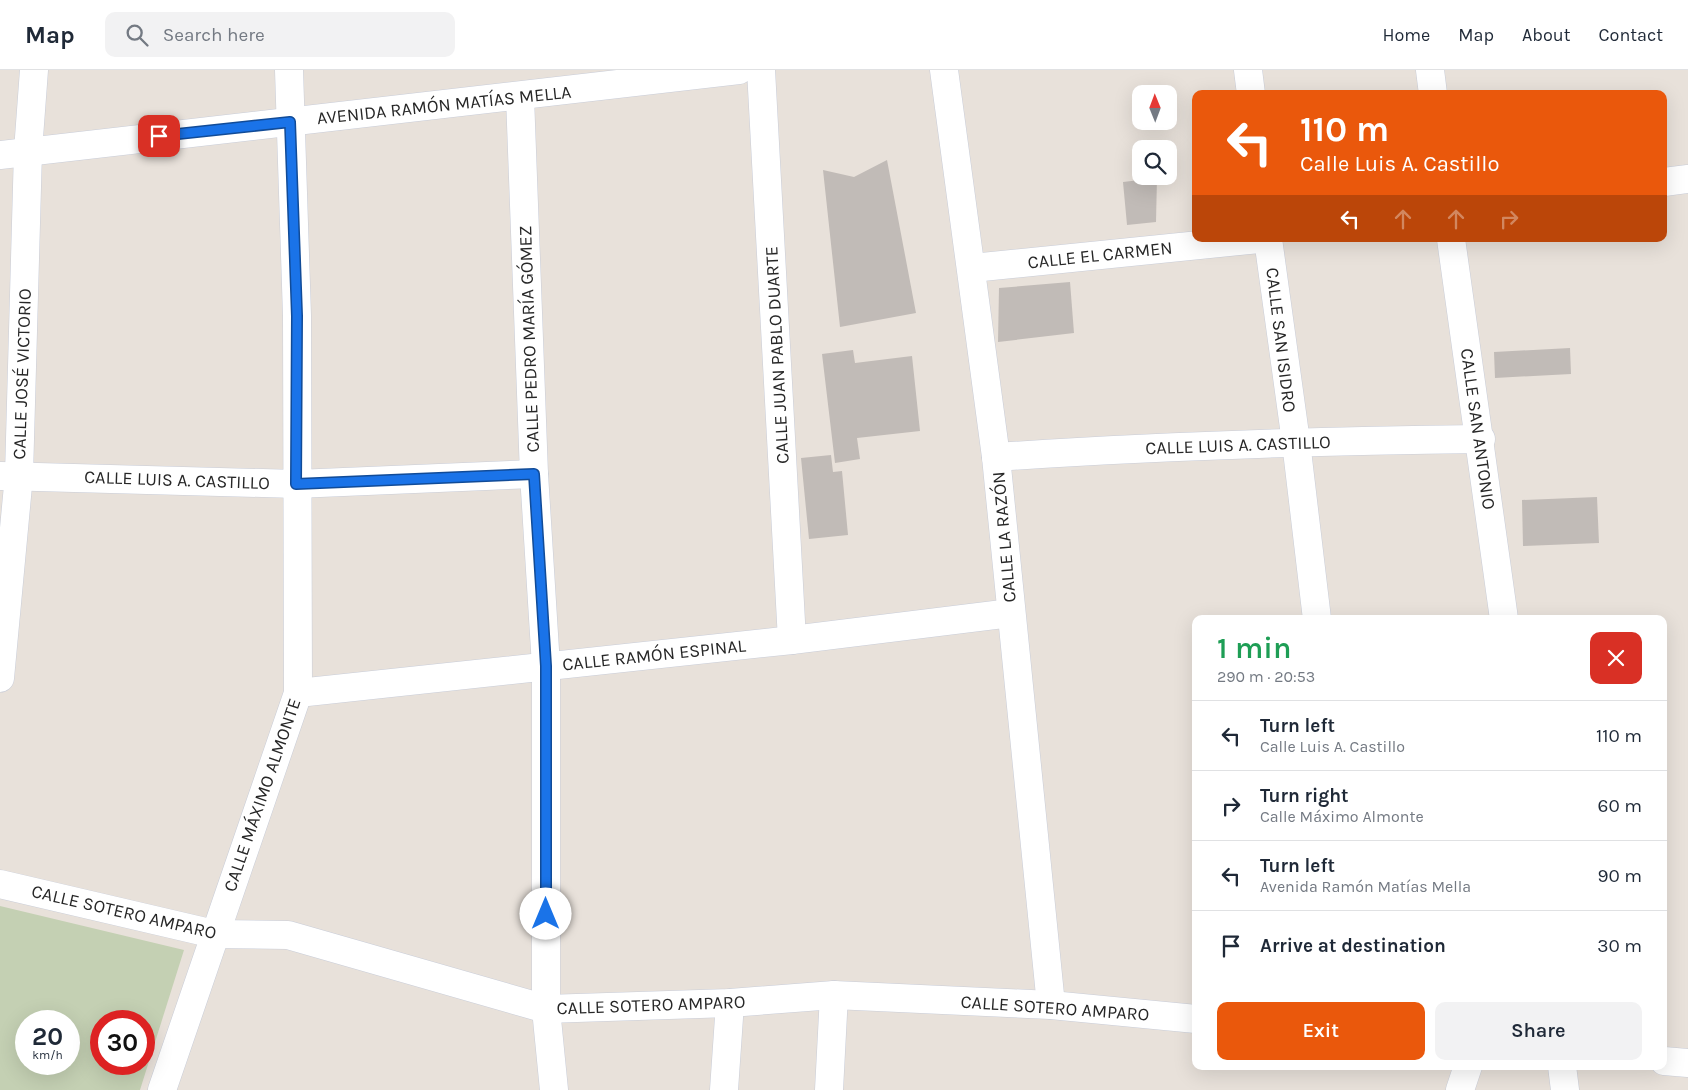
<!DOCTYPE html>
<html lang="en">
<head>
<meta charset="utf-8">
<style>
  :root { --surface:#fff; --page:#f2f2f3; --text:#1f2937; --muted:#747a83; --line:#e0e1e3; --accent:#ea580c }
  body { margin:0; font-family:Karla,sans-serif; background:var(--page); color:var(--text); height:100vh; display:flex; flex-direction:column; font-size:19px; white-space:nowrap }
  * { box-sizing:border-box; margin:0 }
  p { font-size:16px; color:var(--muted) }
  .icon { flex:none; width:28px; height:28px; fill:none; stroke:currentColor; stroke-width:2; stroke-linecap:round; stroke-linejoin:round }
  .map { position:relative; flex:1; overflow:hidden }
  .drawer { position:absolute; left:1192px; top:545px; width:475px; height:455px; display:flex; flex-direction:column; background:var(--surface); border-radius:10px; box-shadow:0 5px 20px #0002 }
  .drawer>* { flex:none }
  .top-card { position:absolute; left:1192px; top:20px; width:475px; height:152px; border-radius:10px; box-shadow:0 5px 20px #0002; background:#ea580c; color:#fff; overflow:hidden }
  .needle { width:32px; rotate:359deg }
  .buttons { position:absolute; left:1132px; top:15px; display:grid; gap:10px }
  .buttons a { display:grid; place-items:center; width:45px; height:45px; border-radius:10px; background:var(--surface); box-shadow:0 5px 20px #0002; font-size:25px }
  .speed { position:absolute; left:15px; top:940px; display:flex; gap:10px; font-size:25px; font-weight:700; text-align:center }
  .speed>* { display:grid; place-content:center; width:65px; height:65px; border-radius:50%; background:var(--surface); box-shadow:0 5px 20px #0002; line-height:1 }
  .speed small { font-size:12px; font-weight:400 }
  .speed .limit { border:8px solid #d22; background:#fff; color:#111 }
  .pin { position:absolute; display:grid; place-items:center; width:42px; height:42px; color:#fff; margin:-21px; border-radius:10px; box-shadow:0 2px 8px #0006 }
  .me { position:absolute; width:55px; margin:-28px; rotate:0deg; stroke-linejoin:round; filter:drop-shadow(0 0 4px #0008) }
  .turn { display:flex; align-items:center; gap:18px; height:105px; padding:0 25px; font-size:22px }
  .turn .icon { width:65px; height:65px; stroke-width:2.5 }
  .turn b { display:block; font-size:35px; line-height:42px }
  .lanes { display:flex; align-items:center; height:48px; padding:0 25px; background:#0003; justify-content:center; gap:25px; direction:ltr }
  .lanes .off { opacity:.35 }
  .round { display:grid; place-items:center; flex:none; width:52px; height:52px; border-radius:10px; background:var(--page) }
  .head { display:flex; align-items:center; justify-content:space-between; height:85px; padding:0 25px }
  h1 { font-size:30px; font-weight:600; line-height:38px; color:#1e9e55 }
  .cta { display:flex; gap:10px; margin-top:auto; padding:10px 25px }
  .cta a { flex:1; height:58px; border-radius:10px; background:var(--accent); color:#fff; font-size:20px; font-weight:600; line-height:58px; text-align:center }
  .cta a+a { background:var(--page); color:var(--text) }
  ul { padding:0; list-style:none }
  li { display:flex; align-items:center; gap:15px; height:70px; padding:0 25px; border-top:1px solid var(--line) }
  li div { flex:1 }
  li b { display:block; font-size:19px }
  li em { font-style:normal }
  header { display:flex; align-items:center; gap:30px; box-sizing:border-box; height:70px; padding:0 25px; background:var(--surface); border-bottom:1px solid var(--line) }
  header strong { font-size:24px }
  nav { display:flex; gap:28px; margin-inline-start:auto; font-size:18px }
  .search { width:350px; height:45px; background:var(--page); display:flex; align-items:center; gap:12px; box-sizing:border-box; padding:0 18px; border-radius:10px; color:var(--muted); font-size:19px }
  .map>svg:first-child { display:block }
  .cemetery { fill:#c4d0b3; fill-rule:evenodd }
  .building { fill:#c1bbb7 }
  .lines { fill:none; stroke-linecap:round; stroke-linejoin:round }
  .street-casing { stroke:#c9cdd8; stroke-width:29 }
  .secondary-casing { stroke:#c9cdd8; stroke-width:29 }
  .street { stroke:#fff; stroke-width:28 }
  .secondary { stroke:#fff; stroke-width:28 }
  .route-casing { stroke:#114b97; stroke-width:12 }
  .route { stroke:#1a73e8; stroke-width:9 }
  .labels { text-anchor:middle; stroke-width:4; stroke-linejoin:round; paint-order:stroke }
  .street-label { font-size:18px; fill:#272727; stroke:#fff }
</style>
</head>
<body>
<header>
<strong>Map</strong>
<div class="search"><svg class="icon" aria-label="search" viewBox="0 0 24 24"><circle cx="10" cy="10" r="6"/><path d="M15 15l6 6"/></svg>Search here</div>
<nav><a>Home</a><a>Map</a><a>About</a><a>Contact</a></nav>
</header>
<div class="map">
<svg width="1688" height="1020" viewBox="0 0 1688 1020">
  <rect width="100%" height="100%" fill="#e8e1da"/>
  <path class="cemetery" d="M0 836 184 880 140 1020H0ZM26 951H69V994H26ZM101 951H144V994H101Z"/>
  <g class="building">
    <path d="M887 90 916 243 840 257 823 100 854 107Z"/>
    <path d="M1157 108 1156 152 1127 155 1123 112Z"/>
    <path d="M1070 212 1074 263 998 272 999 218Z"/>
    <path d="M1570 278 1571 304 1495 308 1494 282Z"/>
    <path d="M853 280 855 293 912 286 920 361 857 368 860 389 835 393 822 284Z"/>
    <path d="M831 385 833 402 842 401 848 465 809 469 801 388Z"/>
    <path d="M1597 427 1599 473 1523 476 1522 430Z"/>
  </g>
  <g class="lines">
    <g class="street-casing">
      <g id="street">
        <path d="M761 0 792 570"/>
        <path d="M944 0 996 387 1051 935"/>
        <path d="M1248 0 1251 24"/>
        <path d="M520 27 534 404 546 596V939L554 1020"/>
        <path d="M1664 112 1688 109"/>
        <path d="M1268 169 1296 372 1317 549"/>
        <path d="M972 198 1259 169"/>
        <path d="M996 387C1158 376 1319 371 1481 369"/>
        <path d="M1 406 296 414 534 404"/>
        <path d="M0 608 19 405 28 81 34 0"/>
        <path d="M298 623 792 570 1011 543"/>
        <path d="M0 814 214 864 288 865 546 939 730 933 834 925 1051 935 1196 949"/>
        <path d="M1562 996 1565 1020"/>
        <path d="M162 1020 298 623 297 246 289 0"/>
        <path d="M724 1020 730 933"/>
        <path d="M829 1020 834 925"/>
        <path d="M1460 1020 1468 996"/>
      </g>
    </g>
    <g class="secondary-casing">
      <g id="secondary">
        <path d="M1430 0 1433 24"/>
        <path d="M0 85 739 0"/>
        <path d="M1451 169 1504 549"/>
        <path d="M1664 991 1688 993"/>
      </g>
    </g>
    <use href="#street" class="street"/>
    <use href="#secondary" class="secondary"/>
  </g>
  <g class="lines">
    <g class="route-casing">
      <path id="route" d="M159 66 290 52 297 246 296 414 534 404 546 596V844"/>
    </g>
    <use href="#route" class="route"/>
  </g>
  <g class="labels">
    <g class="street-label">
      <text transform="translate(444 35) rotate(-6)" y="6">AVENIDA RAMÓN MATÍAS MELLA</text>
      <text transform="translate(1100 185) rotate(-6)" y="6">CALLE EL CARMEN</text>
      <text transform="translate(529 269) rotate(-92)" y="6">CALLE PEDRO MARÍA GÓMEZ</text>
      <text transform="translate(1281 270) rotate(83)" y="6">CALLE SAN ISIDRO</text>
      <text transform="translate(777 285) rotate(-93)" y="6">CALLE JUAN PABLO DUARTE</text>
      <text transform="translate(22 304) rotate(-88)" y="6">CALLE JOSÉ VICTORIO</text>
      <text transform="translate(1478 359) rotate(82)" y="6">CALLE SAN ANTONIO</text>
      <text transform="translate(1238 375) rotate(-2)" y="6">CALLE LUIS A. CASTILLO</text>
      <text transform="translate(177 410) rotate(2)" y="6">CALLE LUIS A. CASTILLO</text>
      <text transform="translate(1004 467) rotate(-95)" y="6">CALLE LA RAZÓN</text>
      <text transform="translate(654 585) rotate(-6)" y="6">CALLE RAMÓN ESPINAL</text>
      <text transform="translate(262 725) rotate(-71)" y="6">CALLE MÁXIMO ALMONTE</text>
      <text transform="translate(124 842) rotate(13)" y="6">CALLE SOTERO AMPARO</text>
      <text transform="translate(651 935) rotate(-2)" y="6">CALLE SOTERO AMPARO</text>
      <text transform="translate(1055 938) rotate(4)" y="6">CALLE SOTERO AMPARO</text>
    </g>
  </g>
</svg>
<div class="buttons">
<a><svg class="needle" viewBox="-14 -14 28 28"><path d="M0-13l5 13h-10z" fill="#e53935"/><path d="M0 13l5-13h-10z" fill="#747a83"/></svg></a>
<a><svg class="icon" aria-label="search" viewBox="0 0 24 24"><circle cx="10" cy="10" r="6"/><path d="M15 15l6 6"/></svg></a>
</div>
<div class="speed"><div>20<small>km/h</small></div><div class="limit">30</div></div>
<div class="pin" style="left:159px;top:66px;background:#d93025"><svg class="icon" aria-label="arrive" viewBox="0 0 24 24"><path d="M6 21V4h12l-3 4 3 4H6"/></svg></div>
<svg class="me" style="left:546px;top:844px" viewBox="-20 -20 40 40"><circle r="19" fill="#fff"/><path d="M0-13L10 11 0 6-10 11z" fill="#1a73e8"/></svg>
<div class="top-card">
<div class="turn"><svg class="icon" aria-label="left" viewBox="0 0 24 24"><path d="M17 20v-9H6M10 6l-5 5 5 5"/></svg><div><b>110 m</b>Calle Luis A. Castillo</div></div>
<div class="lanes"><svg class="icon" aria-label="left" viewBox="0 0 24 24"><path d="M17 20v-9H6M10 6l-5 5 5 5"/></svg><svg class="icon off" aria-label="ahead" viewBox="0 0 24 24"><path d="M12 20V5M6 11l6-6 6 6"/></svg><svg class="icon off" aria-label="ahead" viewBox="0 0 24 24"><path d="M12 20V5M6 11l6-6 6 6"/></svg><svg class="icon off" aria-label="right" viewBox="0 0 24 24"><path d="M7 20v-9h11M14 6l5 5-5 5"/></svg></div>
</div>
<section class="drawer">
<div class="head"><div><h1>1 min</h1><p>290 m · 20:53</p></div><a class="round" style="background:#d93025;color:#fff"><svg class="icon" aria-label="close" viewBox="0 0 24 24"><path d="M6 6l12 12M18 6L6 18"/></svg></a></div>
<ul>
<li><svg class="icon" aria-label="left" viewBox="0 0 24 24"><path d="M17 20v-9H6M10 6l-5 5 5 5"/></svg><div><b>Turn left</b><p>Calle Luis A. Castillo</p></div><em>110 m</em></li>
<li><svg class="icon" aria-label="right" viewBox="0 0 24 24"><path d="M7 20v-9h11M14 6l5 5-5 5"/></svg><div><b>Turn right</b><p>Calle Máximo Almonte</p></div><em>60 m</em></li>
<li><svg class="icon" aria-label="left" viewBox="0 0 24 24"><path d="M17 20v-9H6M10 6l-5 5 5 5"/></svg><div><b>Turn left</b><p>Avenida Ramón Matías Mella</p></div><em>90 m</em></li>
<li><svg class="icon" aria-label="arrive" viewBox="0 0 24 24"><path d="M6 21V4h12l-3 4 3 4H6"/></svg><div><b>Arrive at destination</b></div><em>30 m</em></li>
</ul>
<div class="cta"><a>Exit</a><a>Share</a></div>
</section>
</div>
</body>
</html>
